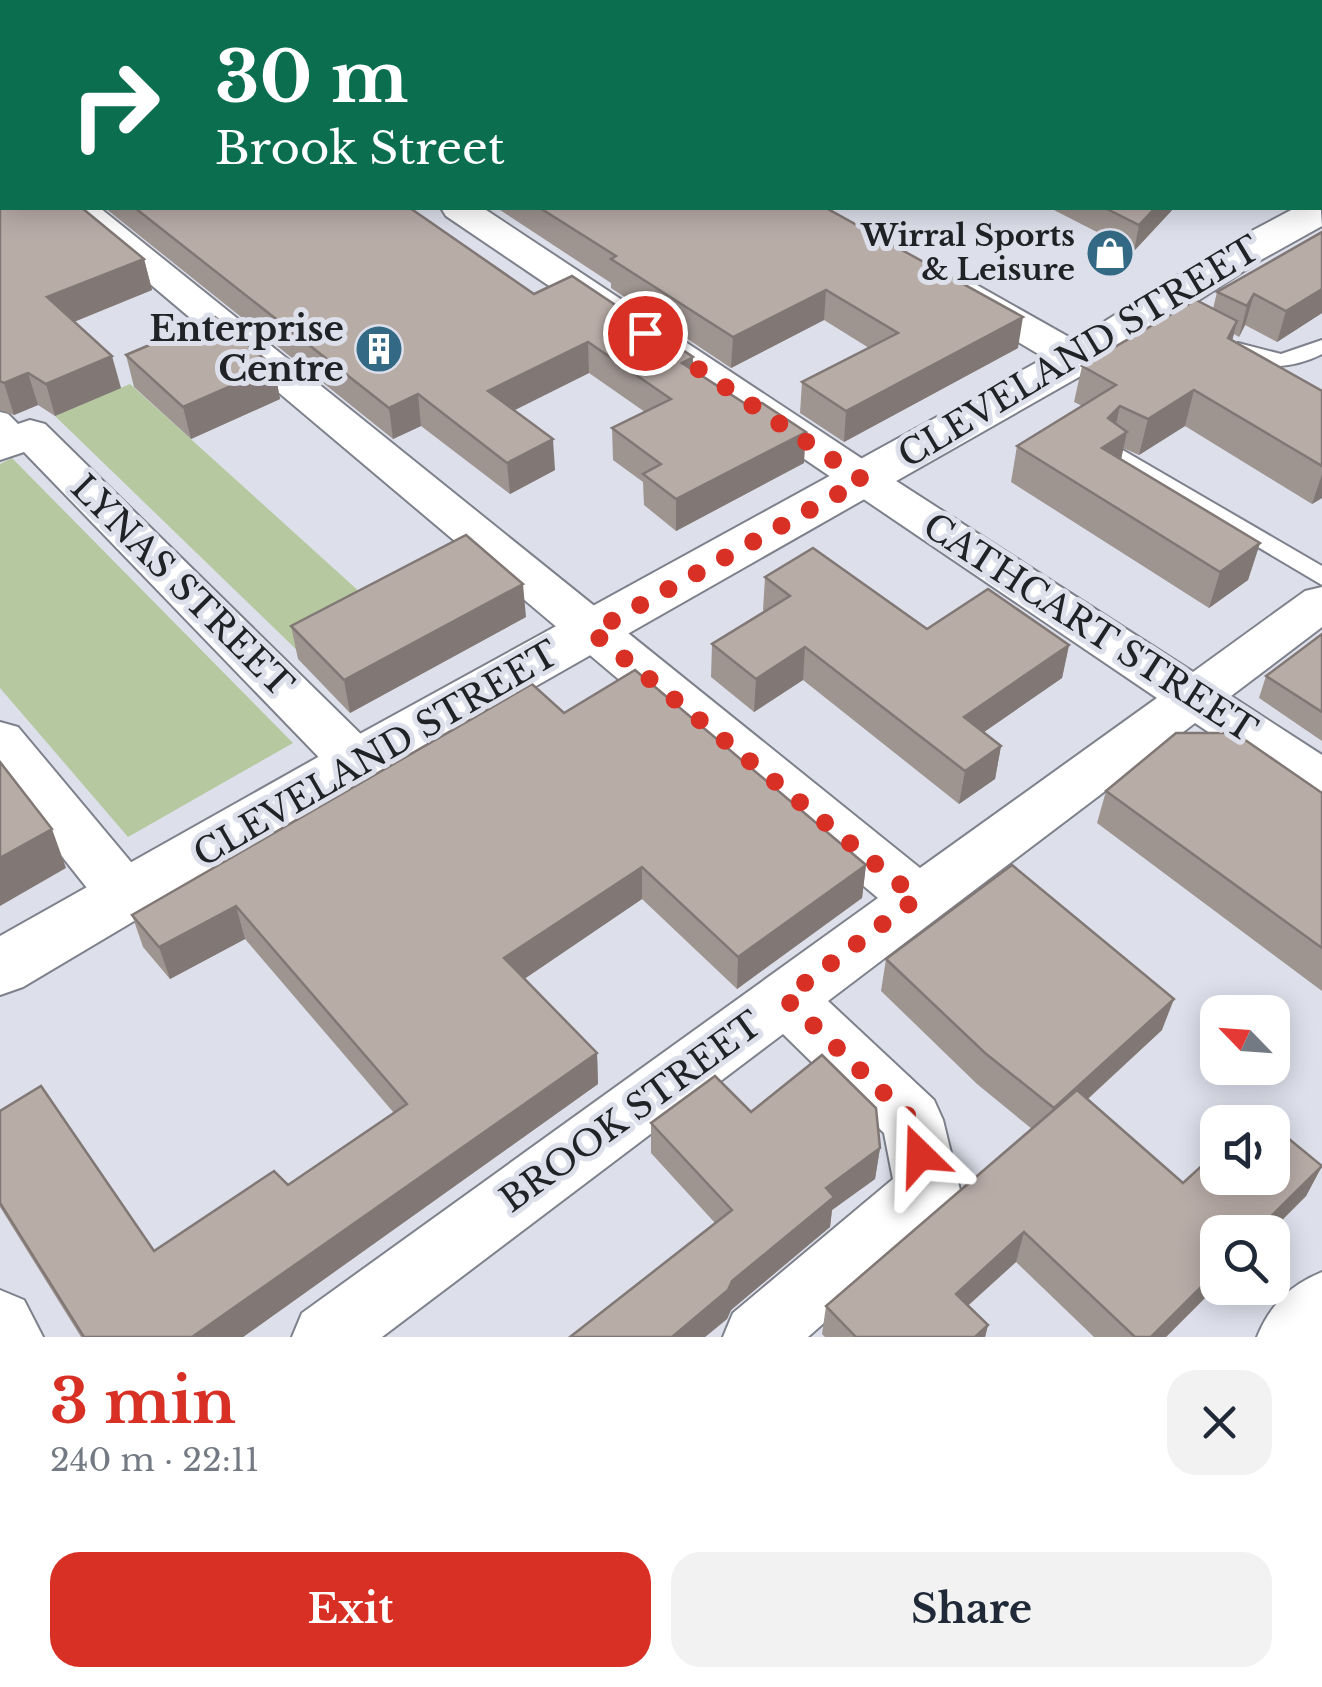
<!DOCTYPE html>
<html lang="en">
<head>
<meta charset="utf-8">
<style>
  :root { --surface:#fff; --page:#f2f2f3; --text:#1f2937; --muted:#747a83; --accent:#d93025 }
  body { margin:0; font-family:"Libre Baskerville",serif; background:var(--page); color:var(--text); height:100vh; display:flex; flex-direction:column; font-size:38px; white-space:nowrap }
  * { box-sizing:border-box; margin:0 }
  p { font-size:32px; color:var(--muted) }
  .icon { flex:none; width:55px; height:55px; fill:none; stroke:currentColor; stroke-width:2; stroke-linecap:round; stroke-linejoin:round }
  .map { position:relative; height:1337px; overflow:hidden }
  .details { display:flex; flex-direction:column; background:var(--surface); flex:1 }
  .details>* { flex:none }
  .guide { position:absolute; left:0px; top:0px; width:1322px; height:210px; box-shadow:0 5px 25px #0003; background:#0b6e4f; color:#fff; overflow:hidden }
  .needle { width:65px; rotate:295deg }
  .controls { position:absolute; left:1200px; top:995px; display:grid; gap:20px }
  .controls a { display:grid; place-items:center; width:90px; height:90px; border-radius:20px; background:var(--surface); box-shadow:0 5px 25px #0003; font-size:50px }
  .pin { position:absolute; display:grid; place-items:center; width:85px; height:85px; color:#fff; margin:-42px; border:5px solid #fff; border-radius:50%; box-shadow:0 2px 10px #0007 }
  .me { position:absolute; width:110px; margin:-55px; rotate:338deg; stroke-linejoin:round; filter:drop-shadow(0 0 8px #0008) }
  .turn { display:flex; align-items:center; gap:35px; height:210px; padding:0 50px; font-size:45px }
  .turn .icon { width:130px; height:130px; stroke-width:2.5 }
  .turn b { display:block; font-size:70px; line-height:85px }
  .round { display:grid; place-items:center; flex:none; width:105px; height:105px; border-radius:30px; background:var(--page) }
  .overview { display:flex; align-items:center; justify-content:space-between; height:170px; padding:0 50px }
  h1 { font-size:60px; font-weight:700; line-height:75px; color:var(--accent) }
  .cta { display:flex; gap:20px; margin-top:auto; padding:20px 50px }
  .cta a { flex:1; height:115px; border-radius:30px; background:var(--accent); color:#fff; font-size:40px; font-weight:700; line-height:115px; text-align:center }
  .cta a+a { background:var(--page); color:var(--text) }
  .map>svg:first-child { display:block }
  .green { fill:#b6c89f }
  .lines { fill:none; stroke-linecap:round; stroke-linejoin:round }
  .service-casing { stroke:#7e818b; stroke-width:4 }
  .minor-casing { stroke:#7e818b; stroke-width:4 }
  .secondary-casing { stroke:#7e818b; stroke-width:59 }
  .primary-casing { stroke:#7e818b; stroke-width:4 }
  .service { fill:#fff; fill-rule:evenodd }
  .minor { fill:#fff; fill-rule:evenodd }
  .secondary { stroke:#fff; stroke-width:55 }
  .primary { fill:#fff; fill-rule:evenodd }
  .wall { fill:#9e9490 }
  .shaded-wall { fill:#817875 }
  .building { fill:#b8aca7; stroke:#817875; stroke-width:2.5 }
  .route { stroke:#d93025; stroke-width:18; stroke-dasharray:0 32.4 }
  .labels { text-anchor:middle; stroke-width:10; stroke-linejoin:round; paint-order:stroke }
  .far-poi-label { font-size:30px; font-weight:bold; fill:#212226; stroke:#dde0eb; text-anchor:end }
  .poi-label { font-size:35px; font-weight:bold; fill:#212226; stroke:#dde0eb; text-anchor:end }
  .street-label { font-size:35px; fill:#212226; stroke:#dde0eb }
</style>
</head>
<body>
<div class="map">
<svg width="1322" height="1337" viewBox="0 0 1322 1337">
  <rect width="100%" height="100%" fill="#dde0eb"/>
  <g class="green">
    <path d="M130 384 383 613 303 656 55 416Z"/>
    <path d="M12 458 293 743 128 837 0 688V464Z"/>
  </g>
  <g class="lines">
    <g class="service-casing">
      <g id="service">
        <rect x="1320" y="24" width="2" height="10"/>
        <path d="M1320 67 1322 68V78L1320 77Z"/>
        <path d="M1322 340V354C1293 369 1253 373 1228 349L1238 343 1281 354Z"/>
        <path d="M0 412 8 414 31 437 28 442H12L0 431Z"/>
        <path d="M1114 445 1322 566V585L1106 457 1103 452Z"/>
      </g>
    </g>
    <g class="minor-casing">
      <g id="minor">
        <path d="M60 208H100L920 868 1157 698 446 216 441 208H483L879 470 1193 672 1305 591 1322 587V627L1231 696 1322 755V801L1303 795 1195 723 828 1001 934 1100 943 1120 960 1190 951 1211 808 1337H723L733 1313 893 1179 884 1133 783 1034 382 1337H292L302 1313 878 898Z"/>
        <path d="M961 280 975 284 1092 350 1098 359 1092 368 1077 371 1062 368 947 300 941 292 947 284Z"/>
        <path d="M30 420 45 424 375 748 382 762 375 776 356 782 337 776 24 452 0 460V430Z"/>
        <path d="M0 722 18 727 146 880 154 896 146 912 126 919 106 912 0 778Z"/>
        <path d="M1322 1272V1337H1257C1270 1305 1290 1285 1322 1272Z"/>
        <path d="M0 1290 24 1300 43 1337H0Z"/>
      </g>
    </g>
    <g class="secondary-casing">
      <path id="secondary" d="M607 2 614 0"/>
    </g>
    <g class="primary-casing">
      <g id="primary">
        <path d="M903 0H939L940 2H905Z"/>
        <rect x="1320" y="141" width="2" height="24"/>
        <path d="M1320 197 1322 226 1259 261 1093 369 376 777 23 987 0 995V936L336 747 1061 349 1229 243 1295 208H1320Z"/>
      </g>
    </g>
    <use href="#service" class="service"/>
    <use href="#minor" class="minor"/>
    <use href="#secondary" class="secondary"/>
    <use href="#primary" class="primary"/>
  </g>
  <g class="wall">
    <path d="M0 206 144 259 152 290 74 322 121 388 55 416 38 405 14 415 0 410Z"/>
    <path d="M105 208H410L534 294 693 370 804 463 676 531 644 505 643 482 613 460 612 428 645 412 589 373 514 410 555 470 510 494 421 426 393 439Z"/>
    <path d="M497 208H826L1018 348 844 442 800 413 802 382 869 348 824 320 731 368 611 288V283Z"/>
    <path d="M1050 208H1174L1134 251Z"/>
    <path d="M1322 232V313L1277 342 1245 325 1239 337 1234 334 1232 340 1322 391V498L1312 504 1185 426 1139 455 1123 448 1121 460 1260 543 1248 580 1209 608 1011 482 1017 446 1082 406 1074 402 1082 366 1213 309 1217 292Z"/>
    <path d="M126 355 274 367 280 399 191 439 134 387Z"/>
    <path d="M765 577 927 629 1069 645 1062 678 984 732 1001 746 995 779 959 804 803 680 754 712 711 677 712 644 765 612 763 610Z"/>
    <path d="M526 617 350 713 298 659 291 626Z"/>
    <path d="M1322 634V741L1259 698 1266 676Z"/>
    <path d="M564 713 866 865 862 898 737 989 642 899 524 979 597 1053 598 1084 243 1337H81L0 1207V1111L154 1251 288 1185 394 1113 245 939 170 979 143 947 132 915Z"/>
    <path d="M1106 791 1322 793V991L1097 823Z"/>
    <path d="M886 959 1162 1030 1088 1099 1183 1183 1322 1166 1306 1196 1166 1337H1094L1016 1262 968 1305 988 1325 985 1337H825L822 1334 826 1306 1032 1129 977 1084 881 991Z"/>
    <path d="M751 1112 880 1148 875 1179 832 1210 830 1227 731 1310 727 1319 705 1337H570L715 1223 651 1153V1123Z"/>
  </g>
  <g class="shaded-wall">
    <path d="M246 0H355L347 2H238Z"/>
    <path d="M1219 0H1244L1218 2Z"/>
    <path d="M2 81V120L0 121V82Z"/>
    <path d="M1155 208H1174L1134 251 1139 225Z"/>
    <path d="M144 259 152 290 56 329 47 297Z"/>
    <path d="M1322 289V313L1277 342 1286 311Z"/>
    <path d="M826 290 824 320 731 368 733 337Z"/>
    <path d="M1254 294 1245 325 1239 337 1247 306Z"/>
    <path d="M1023 317 1018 348 844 442 846 411Z"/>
    <path d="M1237 321 1228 357V338Z"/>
    <path d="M588 342 589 373 491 422 488 391Z"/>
    <path d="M112 356 121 388 55 416 46 384Z"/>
    <path d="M693 357V388L682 363Z"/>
    <path d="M274 367 280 399 191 439 183 407Z"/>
    <path d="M28 373 38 405 14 415 4 383Z"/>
    <path d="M1194 390 1185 426 1139 455 1148 419Z"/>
    <path d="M418 394 421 426 393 439 389 408Z"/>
    <path d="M1120 406 1112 442 1127 432 1119 469 1100 454 1108 418Z"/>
    <path d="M806 432 804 463 676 531V499Z"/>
    <path d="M553 439 555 470 510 494 507 463Z"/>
    <path d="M1322 474V498L1312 504Z"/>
    <path d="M1260 543 1248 580 1209 608 1220 572Z"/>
    <path d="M523 584 526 617 350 713 344 680Z"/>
    <path d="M1069 645 1062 678 958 750 964 717Z"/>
    <path d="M805 647 803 680 754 712 756 679Z"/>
    <path d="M1001 746 995 779 959 804 965 771Z"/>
    <path d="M52 829 66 868 0 906V858Z"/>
    <path d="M866 865 862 898 737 989 738 957Z"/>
    <path d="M642 867V899L508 990 504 958Z"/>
    <path d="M236 906 245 939 170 979 159 947Z"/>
    <path d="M1174 999 1162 1030 1044 1139 1054 1108Z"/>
    <path d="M597 1053 598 1084 243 1337H192Z"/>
    <path d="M880 1148 875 1179 832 1210 830 1227 731 1310 727 1319 705 1337H672L732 1281 826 1188Z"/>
    <path d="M1322 1166 1306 1196 1270 1232H1255Z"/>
    <path d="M1024 1232 1016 1262 949 1323 956 1294Z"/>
    <path d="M1218 1270V1285L1166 1337H1151Z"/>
    <path d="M988 1325 985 1337H975Z"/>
  </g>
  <g class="building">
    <path d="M0 0H246L238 2H2V81L0 82Z"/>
    <path d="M1014 0H1073V2H1013Z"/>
    <path d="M2 205V208H82L144 259 47 297 112 356 46 384 28 373 4 383 0 381V206Z"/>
    <path d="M135 208H410L534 294 572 276 693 357 682 363 752 408 762 403 806 432 676 499 643 474 661 464 612 428 671 399 588 342 488 391 553 439 507 463 418 394 389 408Z"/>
    <path d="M540 208H826L1023 317 846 411 802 382 898 333 826 290 733 337 611 259 616 256Z"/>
    <path d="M1105 208H1155L1139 225Z"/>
    <path d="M1322 232V289L1286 311 1254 294 1247 306 1217 292Z"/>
    <path d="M1196 300 1237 321 1228 338 1322 391V466L1194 390 1148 419 1120 406 1108 418 1127 432 1102 448 1260 543 1220 572 1017 446 1116 385 1082 366Z"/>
    <path d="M215 317 274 367 183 407 126 355Z"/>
    <path d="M466 535 523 584 344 680 291 626Z"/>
    <path d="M813 548 927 629 988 589 1069 645 964 717 1001 746 965 771 805 647 756 679 712 644 790 596 765 577Z"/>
    <path d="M1322 634V712L1266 676Z"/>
    <path d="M635 670 866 865 738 957 642 867 504 958 597 1053 192 1337H84L0 1203V1111L41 1086 154 1251 274 1171 288 1185 407 1104 236 906 159 947 132 915 532 684 564 713Z"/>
    <path d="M1176 733H1235L1322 793V948L1106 791Z"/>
    <path d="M0 762 52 829 0 858Z"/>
    <path d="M1012 865 1174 999 1054 1108 985 1053 886 959Z"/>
    <path d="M822 1055 876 1108 880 1148 826 1188 834 1197 732 1281 728 1290 672 1337H570L732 1210 651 1123 715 1076 751 1112Z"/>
    <path d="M1077 1090 1183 1183 1218 1151V1178H1272V1125L1322 1166 1255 1232H1218V1270L1151 1337H1135L1024 1232 956 1294 988 1325 975 1337H856L826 1306Z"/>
    <path d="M1258 1113 1269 1122H1248Z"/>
  </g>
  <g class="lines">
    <path class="route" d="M645 333 863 480 592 632 917 898 785 998 912 1120 920 1155"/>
  </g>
  <defs>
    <g id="shop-disc" transform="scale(2.5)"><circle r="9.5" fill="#336984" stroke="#dde0eb"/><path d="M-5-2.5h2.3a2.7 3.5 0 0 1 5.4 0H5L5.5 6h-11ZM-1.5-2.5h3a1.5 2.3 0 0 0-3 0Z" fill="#fff"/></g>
    <g id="building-disc" transform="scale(2.5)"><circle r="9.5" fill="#336984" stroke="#dde0eb"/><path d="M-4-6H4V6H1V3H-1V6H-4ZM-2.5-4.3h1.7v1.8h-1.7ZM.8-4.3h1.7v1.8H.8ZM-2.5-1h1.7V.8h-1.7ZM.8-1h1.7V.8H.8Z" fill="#fff"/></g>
  </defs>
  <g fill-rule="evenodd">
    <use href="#shop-disc" x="1110" y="253"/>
    <use href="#building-disc" x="379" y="349"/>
  </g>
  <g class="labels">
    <g class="far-poi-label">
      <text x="1075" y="246">Wirral Sports<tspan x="1075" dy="34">&amp; Leisure</tspan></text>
    </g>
    <g class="poi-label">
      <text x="344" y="341">Enterprise<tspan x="344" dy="40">Centre</tspan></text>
    </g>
    <g class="street-label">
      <text transform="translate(1079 352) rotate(-31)" y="12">CLEVELAND STREET</text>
      <text transform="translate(182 586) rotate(45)" y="12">LYNAS STREET</text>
      <text transform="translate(1090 628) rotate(33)" y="12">CATHCART STREET</text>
      <text transform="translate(376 754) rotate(-30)" y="12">CLEVELAND STREET</text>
      <text transform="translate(631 1112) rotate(-36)" y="12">BROOK STREET</text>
    </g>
  </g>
</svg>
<div class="controls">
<a><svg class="needle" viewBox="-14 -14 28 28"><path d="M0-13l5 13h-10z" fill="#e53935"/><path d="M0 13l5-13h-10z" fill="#747a83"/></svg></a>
<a><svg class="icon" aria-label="sound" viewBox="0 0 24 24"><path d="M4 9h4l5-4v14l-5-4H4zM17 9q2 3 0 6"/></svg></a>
<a><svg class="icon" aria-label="search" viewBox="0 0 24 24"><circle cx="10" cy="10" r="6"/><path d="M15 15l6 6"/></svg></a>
</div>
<div class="pin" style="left:645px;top:333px;background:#d93025"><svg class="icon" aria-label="arrive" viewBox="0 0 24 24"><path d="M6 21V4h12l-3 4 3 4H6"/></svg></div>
<svg class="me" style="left:920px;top:1155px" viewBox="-20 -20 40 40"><path d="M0-17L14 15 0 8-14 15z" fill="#d93025" stroke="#fff" stroke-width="4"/></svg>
<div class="guide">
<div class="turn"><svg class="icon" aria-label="right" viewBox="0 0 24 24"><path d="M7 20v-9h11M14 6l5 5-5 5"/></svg><div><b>30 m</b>Brook Street</div></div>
</div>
</div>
<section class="details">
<div class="overview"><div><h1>3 min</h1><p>240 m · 22:11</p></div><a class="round"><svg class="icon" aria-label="close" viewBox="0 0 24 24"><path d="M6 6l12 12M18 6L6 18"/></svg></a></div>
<div class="cta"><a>Exit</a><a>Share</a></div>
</section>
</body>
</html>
